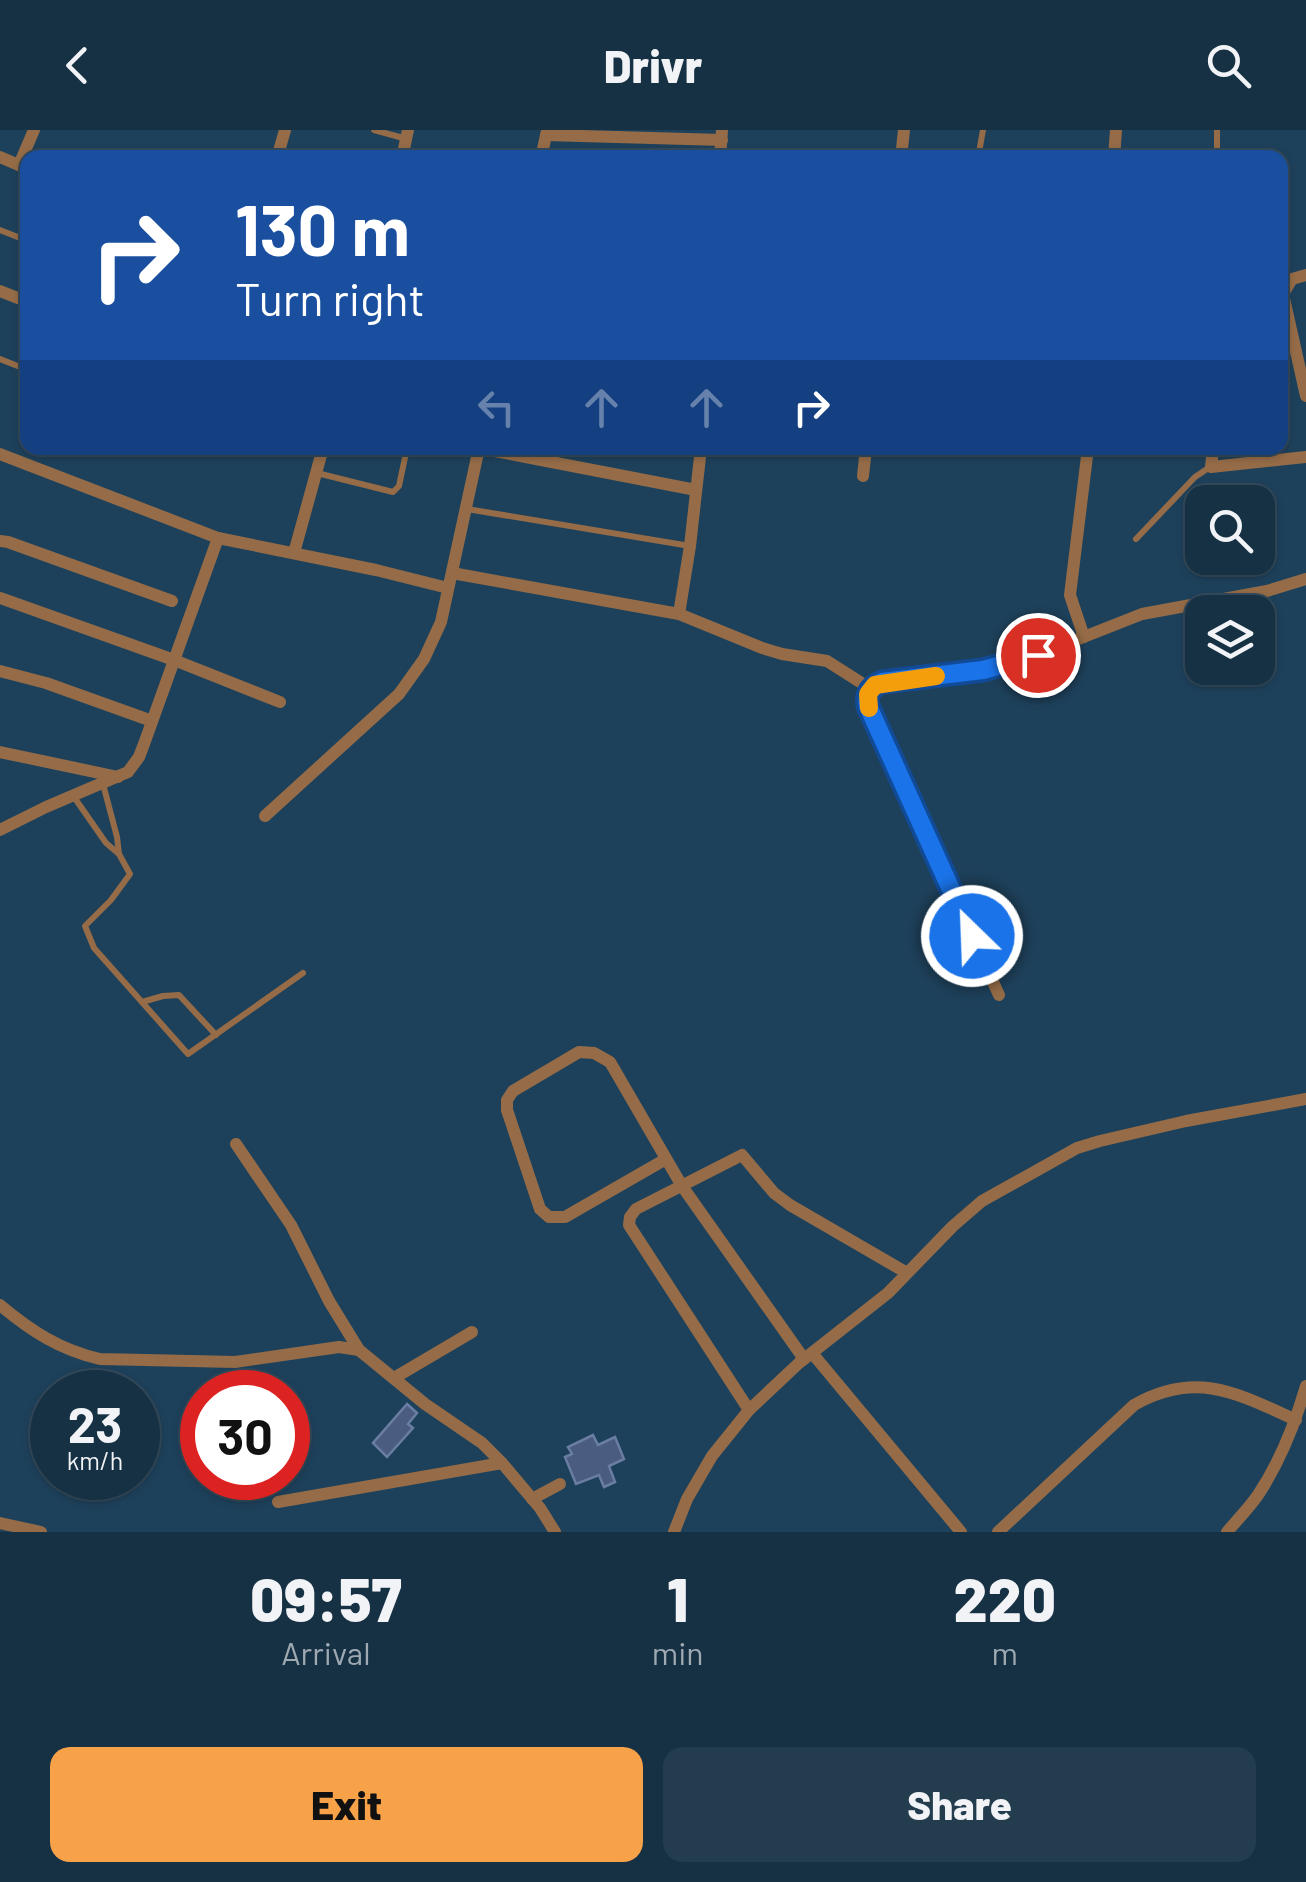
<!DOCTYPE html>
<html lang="en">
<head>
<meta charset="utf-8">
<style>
  :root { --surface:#163144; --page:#233d4f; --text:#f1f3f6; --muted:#9ea9b2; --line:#354c5d; --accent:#f7a149 }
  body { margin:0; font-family:Barlow,sans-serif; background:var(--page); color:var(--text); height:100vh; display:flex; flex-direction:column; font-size:38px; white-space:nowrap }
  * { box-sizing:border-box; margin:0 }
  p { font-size:32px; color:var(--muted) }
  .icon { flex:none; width:55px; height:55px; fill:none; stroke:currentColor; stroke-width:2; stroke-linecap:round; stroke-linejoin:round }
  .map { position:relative; height:1402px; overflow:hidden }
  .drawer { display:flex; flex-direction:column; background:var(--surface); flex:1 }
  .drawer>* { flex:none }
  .hud { position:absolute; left:20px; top:20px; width:1268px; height:305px; border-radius:20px; box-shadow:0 2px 8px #0004,0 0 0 2px var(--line); background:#1a4fa0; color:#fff; overflow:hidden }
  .tools { position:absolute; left:1185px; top:355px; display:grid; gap:20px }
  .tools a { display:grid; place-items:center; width:90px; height:90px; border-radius:20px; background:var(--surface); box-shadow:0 2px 8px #0004,0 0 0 2px var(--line); font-size:50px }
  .speed { position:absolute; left:30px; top:1240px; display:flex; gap:20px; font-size:50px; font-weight:700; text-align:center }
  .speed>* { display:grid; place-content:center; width:130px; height:130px; border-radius:50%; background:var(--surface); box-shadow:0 2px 8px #0004,0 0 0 2px var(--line); line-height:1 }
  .speed small { font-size:25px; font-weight:400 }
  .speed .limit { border:15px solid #d22; background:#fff; color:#111 }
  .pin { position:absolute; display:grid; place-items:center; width:85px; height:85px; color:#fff; margin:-42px; border:5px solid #fff; border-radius:50%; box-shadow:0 2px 10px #0007 }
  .me { position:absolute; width:110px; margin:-55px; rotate:336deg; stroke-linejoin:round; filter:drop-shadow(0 0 8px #0008) }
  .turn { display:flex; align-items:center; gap:35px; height:210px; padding:0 50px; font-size:45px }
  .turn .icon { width:130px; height:130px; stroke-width:2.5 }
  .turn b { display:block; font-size:70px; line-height:85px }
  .lanes { display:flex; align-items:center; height:95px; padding:0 50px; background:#0003; justify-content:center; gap:50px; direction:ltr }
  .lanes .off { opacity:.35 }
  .eta { display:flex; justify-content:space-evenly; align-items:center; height:170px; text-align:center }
  .eta b { font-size:60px; font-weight:800; line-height:70px }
  .action { display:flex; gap:20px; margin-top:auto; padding:20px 50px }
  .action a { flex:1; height:115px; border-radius:20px; background:var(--accent); color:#111; font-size:40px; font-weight:800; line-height:115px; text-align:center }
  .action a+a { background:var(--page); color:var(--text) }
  header { display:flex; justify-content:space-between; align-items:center; height:130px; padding:0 50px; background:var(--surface); font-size:45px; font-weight:800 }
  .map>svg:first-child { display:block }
  .building { fill:#4a5c7f; stroke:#6a7ea3; stroke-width:2.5 }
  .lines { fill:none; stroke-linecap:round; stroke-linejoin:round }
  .service { stroke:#956c47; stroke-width:6 }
  .minor { stroke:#956c47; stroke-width:12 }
  .route-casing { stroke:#114b97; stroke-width:25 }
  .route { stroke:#1a73e8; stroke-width:18 }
  .slow { stroke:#f59e0b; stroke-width:18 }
</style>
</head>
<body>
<header><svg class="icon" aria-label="back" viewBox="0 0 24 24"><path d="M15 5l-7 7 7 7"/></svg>Drivr<svg class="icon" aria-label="search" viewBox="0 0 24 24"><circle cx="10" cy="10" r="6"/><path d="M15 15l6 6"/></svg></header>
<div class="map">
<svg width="1306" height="1402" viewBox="0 0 1306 1402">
  <rect width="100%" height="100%" fill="#1e415b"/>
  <g class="building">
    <path d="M407 1274 417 1283 408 1294 413 1298 387 1327 373 1313Z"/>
    <path d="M593 1305 598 1315 615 1307 624 1329 609 1336 615 1352 604 1357 599 1345 576 1354 565 1327 572 1324 568 1317Z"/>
  </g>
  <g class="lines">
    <g class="service">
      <path d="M374 0 407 9"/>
      <path d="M1217 0V28"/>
      <path d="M978 28 983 0"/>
      <path d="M0 100 28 111"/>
      <path d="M0 229 28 240"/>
      <path d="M224 318 237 323 239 318"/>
      <path d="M317 343 393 362 399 356 407 318"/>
      <path d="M467 379 690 416"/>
      <path d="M1136 409 1195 347 1210 337"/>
      <path d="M103 654 117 707 119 724"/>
      <path d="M74 667 106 713 119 724 130 744 111 770 85 796 94 818 188 924 303 843"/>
      <path d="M142 872 163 866 179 865 216 905"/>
    </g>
    <g class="minor">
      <path d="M546 5 722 10"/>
      <path d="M0 27 28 39"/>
      <path d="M277 28 285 0"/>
      <path d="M402 28 408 0"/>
      <path d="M541 28 547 1"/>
      <path d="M720 28 722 0"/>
      <path d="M901 28 904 0"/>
      <path d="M1114 28 1116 0"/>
      <path d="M19 35 34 0"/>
      <path d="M1306 145 1292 149 1283 164 1306 266"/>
      <path d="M0 161 28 172"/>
      <path d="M479 318 696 360"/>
      <path d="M1213 318 1211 337 1306 327"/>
      <path d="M0 324 218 408 376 440 448 458"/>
      <path d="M863 346 866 318"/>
      <path d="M0 411 8 412 172 471"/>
      <path d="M294 423 323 318"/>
      <path d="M452 443 679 484 762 518 782 524 827 531 871 559"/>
      <path d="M0 468 174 530 280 572"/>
      <path d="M679 484 690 416 701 318"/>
      <path d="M1084 507 1070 465 1088 318"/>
      <path d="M0 541 46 553 152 591"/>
      <path d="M0 622 118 647"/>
      <path d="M265 686 399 564 424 529 441 492 479 318"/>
      <path d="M0 700 46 677 128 642 139 627 144 614 218 408"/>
      <path d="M999 865 868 576 867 569 871 559 881 552 983 540 1038 525 1142 484 1267 461 1306 449"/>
      <path d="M236 1014 291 1095 329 1171 359 1220"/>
      <path d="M666 1029 565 1087H549L540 1079 507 980V970L513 961 579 922 594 923 610 932 682 1056 804 1229"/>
      <path d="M0 1175C31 1201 60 1220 100 1229L235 1232 339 1217 359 1220 425 1274 482 1313 502 1333 540 1378 555 1402"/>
      <path d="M812 1223 961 1402"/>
      <path d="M394 1248 472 1202"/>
      <path d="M749 1280 629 1095 630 1087 636 1079 742 1025 774 1063 790 1075 907 1143"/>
      <path d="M532 1369 560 1354"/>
      <path d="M278 1372 502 1333"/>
      <path d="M0 1393 41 1402"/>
      <path d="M674 1402 687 1369 712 1326 749 1280 799 1233 888 1163 953 1096 982 1071 1077 1018 1100 1011 1186 991 1306 969"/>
      <path d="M998 1402 1134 1275C1196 1240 1237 1263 1296 1290"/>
      <path d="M1227 1402C1237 1390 1249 1378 1258 1365 1280 1332 1295 1294 1306 1256"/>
    </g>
  </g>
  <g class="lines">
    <g class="route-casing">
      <path id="route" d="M972 806 868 576C866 564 870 557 882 552L983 540 1038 525"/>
    </g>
    <use href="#route" class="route"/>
    <path class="slow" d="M869 578 868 564 875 555 936 546"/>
  </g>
</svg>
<div class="tools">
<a><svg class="icon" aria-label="search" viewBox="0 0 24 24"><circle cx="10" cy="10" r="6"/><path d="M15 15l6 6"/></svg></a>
<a><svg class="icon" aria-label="layers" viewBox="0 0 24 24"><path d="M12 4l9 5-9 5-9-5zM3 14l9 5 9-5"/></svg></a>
</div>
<div class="speed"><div>23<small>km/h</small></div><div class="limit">30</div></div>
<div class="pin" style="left:1038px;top:525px;background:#d93025"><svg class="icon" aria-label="arrive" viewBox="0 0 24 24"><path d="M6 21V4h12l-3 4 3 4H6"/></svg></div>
<svg class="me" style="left:972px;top:806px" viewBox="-20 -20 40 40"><circle r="17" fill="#1a73e8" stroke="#fff" stroke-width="3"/><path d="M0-11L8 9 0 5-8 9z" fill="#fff"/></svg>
<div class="hud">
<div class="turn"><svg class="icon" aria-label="right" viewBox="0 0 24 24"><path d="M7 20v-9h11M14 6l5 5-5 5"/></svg><div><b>130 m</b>Turn right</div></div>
<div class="lanes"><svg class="icon off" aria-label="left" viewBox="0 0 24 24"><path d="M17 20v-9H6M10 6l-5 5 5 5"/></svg><svg class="icon off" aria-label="ahead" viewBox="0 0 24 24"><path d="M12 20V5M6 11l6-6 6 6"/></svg><svg class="icon off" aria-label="ahead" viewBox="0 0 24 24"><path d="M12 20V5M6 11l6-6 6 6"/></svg><svg class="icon" aria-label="right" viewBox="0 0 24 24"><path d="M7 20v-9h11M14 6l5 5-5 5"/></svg></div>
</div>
</div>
<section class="drawer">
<div class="eta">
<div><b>09:57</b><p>Arrival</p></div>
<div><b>1</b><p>min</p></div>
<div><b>220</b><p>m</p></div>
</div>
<div class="action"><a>Exit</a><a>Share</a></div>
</section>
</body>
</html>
